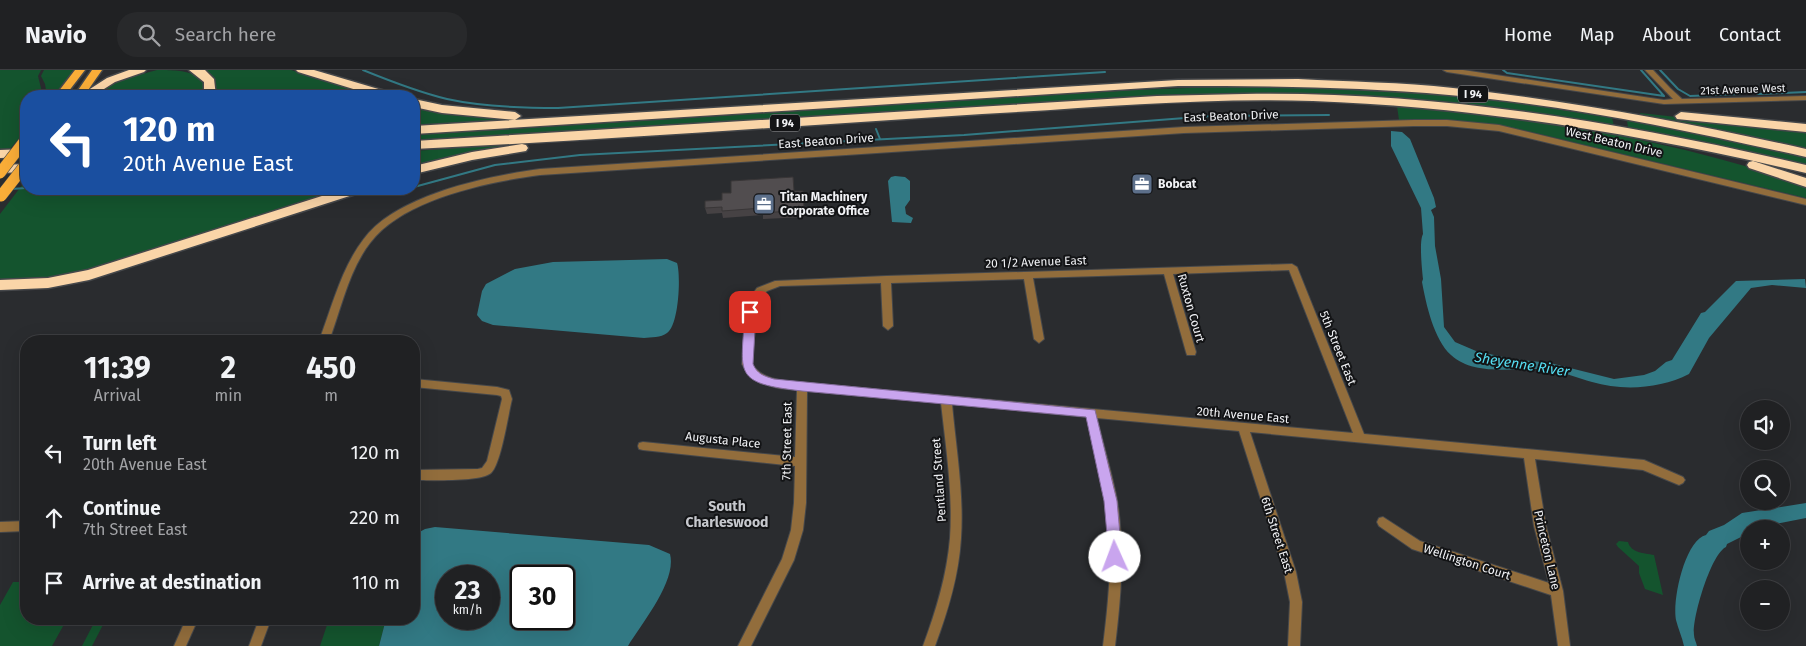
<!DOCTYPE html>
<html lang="en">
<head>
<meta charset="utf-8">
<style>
  :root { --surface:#202123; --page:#28292b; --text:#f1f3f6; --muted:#a2a3a6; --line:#3d3e41 }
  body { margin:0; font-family:"Fira Sans",sans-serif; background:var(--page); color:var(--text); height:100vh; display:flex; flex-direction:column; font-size:19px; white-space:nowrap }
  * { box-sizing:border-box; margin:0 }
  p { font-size:16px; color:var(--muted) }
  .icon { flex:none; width:28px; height:28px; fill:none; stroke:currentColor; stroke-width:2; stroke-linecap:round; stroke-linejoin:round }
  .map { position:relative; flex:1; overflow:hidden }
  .drawer { position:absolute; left:20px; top:265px; width:400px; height:290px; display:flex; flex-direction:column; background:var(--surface); border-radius:20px; box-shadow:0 5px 20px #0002,0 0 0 1px var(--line) }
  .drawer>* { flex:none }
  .guide { position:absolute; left:20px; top:20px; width:400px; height:105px; border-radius:20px; box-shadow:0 5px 20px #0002,0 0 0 1px var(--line); background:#1a4fa0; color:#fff; overflow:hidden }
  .tools { position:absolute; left:1740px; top:330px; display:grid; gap:10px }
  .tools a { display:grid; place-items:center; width:50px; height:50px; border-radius:50%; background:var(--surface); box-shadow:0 5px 20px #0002,0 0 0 1px var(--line); font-size:25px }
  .speed { position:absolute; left:435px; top:495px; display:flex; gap:10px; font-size:25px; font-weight:700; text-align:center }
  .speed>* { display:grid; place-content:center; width:65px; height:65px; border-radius:50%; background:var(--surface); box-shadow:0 5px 20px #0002,0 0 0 1px var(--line); line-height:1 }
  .speed small { font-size:12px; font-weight:400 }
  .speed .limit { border:2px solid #111; border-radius:8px; background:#fff; color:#111 }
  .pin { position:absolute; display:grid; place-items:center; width:42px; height:42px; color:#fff; margin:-21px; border-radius:10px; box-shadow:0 2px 8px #0006 }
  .me { position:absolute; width:55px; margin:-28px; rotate:358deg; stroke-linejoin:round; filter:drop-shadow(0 0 4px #0008) }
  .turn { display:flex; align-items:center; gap:18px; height:105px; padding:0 20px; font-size:22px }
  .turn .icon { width:65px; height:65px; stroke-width:2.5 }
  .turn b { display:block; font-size:35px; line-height:42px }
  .eta { display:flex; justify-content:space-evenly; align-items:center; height:85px; text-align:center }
  .eta b { font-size:30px; font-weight:700; line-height:35px }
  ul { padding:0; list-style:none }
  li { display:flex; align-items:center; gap:15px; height:65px; padding:0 20px }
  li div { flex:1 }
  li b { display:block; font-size:19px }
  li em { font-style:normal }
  header { display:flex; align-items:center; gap:30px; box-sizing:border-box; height:70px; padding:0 25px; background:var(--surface); border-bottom:1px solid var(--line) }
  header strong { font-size:24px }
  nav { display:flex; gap:28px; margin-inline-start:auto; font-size:18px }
  .search { width:350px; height:45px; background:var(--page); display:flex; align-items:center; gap:12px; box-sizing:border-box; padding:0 18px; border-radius:20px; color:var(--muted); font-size:19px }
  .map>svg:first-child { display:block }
  .green { fill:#14542e }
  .water { fill:#327984; fill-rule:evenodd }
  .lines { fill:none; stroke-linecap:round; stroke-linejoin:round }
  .stream { stroke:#327984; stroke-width:2 }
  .minor-casing { stroke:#46484b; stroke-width:2 }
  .major-casing { stroke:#46484b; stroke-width:3 }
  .highway-casing { stroke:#46484b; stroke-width:3 }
  .minor { fill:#926d3c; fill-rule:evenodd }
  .major { fill:#faad38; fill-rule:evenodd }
  .highway { fill:#fad5a8; fill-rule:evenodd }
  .major-bridge-casing { stroke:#46484b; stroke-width:12; stroke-linecap:butt }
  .major-bridge { stroke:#faad38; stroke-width:11 }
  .wall { fill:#464244 }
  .building { fill:#514d4f; stroke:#393637 }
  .route { fill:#c9a5ee; stroke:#836b9b }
  .labels { text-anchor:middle; stroke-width:4; stroke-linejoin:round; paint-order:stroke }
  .far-street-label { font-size:11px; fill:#f1f2f5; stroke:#131416 }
  .shield { fill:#131416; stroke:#aeafb2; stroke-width:1 }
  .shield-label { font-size:11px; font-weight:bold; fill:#f1f2f5 }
  .street-label { font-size:12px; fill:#f1f2f5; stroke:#131416 }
  .poi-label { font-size:12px; font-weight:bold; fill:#f1f2f5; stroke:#131416; text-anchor:start }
  .water-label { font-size:14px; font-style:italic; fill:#55dff3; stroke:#131416 }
  .neighbourhood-label { font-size:14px; font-weight:bold; fill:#c6c8cd; stroke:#131416 }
</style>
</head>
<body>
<header>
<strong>Navio</strong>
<div class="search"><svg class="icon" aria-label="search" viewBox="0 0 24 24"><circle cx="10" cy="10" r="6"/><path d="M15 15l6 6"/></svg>Search here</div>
<nav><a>Home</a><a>Map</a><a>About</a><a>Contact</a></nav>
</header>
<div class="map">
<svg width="1806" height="576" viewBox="0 0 1806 576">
  <rect width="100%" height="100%" fill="#2a2c2f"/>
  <g class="green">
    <path d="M0 0H41L38 6 43 26H26V60L10 79 0 80Z"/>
    <path d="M44 0H78L57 26H47L45 14 41 6Z"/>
    <path d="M157 0C175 0 212 0 205 26H92L120 10Z"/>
    <path d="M204 0H291L377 26H214C218 14 214 7 204 0Z"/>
    <path d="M1244 16C1287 17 1330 17 1374 19 1453 23 1534 35 1612 48L1614 56 1527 42 1313 25 1222 24 414 73V65L1134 20Z"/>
    <path d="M414 36 465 45 504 49 503 52 414 57Z"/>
    <path d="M1397 36C1537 47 1674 70 1806 115V128L1523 60 1466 52 1399 50Z"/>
    <path d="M1640 43 1806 61V79L1641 46Z"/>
    <path d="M1627 50 1806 87V95L1719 75 1628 58Z"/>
    <path d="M501 75 502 78 451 88 414 98V81Z"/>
    <path d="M26 110V119H346L88 202 44 209 0 211V144Z"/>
    <path d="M1619 471 1628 472C1631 483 1644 483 1654 485L1663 525 1645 519 1639 503V496L1618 477 1616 474Z"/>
    <path d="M13 512H26V549H67L52 576H0V535Z"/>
    <path d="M96 549H106L92 576H82Z"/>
    <path d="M329 549H386L379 576H320Z"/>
  </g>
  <g class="water">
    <path d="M1391 61 1402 62 1410 69 1434 128 1436 137 1431 140 1434 147 1435 176 1441 209 1444 257 1455 272 1476 281 1512 289 1550 293 1614 309 1644 305 1655 301 1666 292 1672 290 1701 243 1705 242 1736 211 1805 209 1806 218 1772 215 1751 218 1709 268 1689 304C1660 319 1622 321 1592 312 1578 308 1563 302 1548 300 1519 296 1476 308 1451 285 1434 270 1426 234 1422 212L1423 209C1422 200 1419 171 1423 164L1421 138 1391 76Z"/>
    <path d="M895 106 905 107 910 111V130L905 137 906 144 913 148 911 153 892 152 888 111 891 107Z"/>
    <path d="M667 189 677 193C681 205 679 255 667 263 661 268 651 267 644 268L493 255 482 251 477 245 482 221 486 214 515 199 553 192Z"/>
    <path d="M1806 433V448L1749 459V463L1727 474 1726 477C1711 484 1692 548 1694 565 1694 568 1696 572 1697 576H1684C1682 567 1678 558 1676 550 1672 530 1685 470 1706 465L1709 461 1724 455 1742 443Z"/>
    <path d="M435 457 649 475 670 484C677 511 642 553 628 576H379L386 549H414V465L425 459ZM446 506H489V549H446ZM564 506V549H521V506Z"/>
  </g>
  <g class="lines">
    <g class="stream">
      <path d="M363 0C390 11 418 22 447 29 483 37 521 38 558 38L1105 2"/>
      <path d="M1503 0 1507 3 1664 26 1641 0"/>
      <path d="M1660 0 1678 19 1690 26 1740 24"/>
      <path d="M1757 24 1806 22"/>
      <path d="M876 59 880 69"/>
      <path d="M414 117 495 95 580 85 964 65 1211 46 1329 45"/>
      <path d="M11 119 26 118"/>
      <path d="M372 123H390L407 119"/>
    </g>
    <g class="minor-casing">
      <g id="minor">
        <path d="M1443 0H1463L1664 30 1673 29 1645 0H1653L1670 18 1682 29 1806 26V30L1664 34 1447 2Z"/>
        <path d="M1414 50H1447L1499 55 1806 129V135L1499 61 1447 56H1414L1184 63 540 105C488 112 403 129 370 173 349 200 341 239 329 271H319C332 237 341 199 363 170 395 125 488 106 540 99L1184 57Z"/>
        <path d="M1292 194 1297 197 1364 364 1644 390 1683 407 1685 410 1683 413 1679 415 1643 400 1535 389 1546 456 1563 521 1570 576H1558L1551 525 1412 479 1379 456 1377 452 1379 448 1383 447 1420 471 1549 513 1534 456 1524 388 1250 362 1296 502 1302 532 1300 576H1288L1290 532 1284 502 1239 361 1097 348C1103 375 1112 403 1117 430 1125 479 1121 528 1115 576H1103C1109 528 1114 478 1105 430 1101 402 1092 375 1087 347L952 334C956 378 964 424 961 468 959 505 948 541 935 576H923C936 541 947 505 950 468 953 423 946 378 941 333L807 321 806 433 803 460 794 490 751 576H738L782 489 791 460 794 433 795 396 643 380 639 379 638 376 639 373 643 372 795 387 797 320 778 318 760 313 748 304 742 294 747 231 757 218 775 211 886 206ZM1289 200 1353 363 786 311C772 309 760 306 752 294L757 231 767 221 780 216 881 213 883 256 888 260 893 256 891 213 1024 209 1034 269 1039 273 1044 269 1033 208 1164 204 1186 282 1187 285H1195L1196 282 1173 204Z"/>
        <path d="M414 309 497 317 509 320 512 329C508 345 501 394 491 403 481 412 429 410 414 410V400L478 399 482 398 487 391 502 329 501 326 497 325 414 317Z"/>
        <path d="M26 451V461L0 462V452Z"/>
        <path d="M186 549H198L186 576H174Z"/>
        <path d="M259 549H271L261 576H249Z"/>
      </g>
    </g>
    <g class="major-casing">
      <g id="major">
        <path d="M75 0H85L65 26H55Z"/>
        <path d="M92 0H102L84 26H74Z"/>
      </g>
    </g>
    <g class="highway-casing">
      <g id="highway">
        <path d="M129 0H146L144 2 115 12 93 26H79L107 8Z"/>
        <path d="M189 0H205L214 9 216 26H204V12Z"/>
        <path d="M296 0H314L392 23 394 26H376L298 2Z"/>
        <path d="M1298 9C1349 12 1402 12 1453 18 1572 31 1689 53 1806 79V87C1689 61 1570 35 1449 25 1359 17 1269 16 1178 16L414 64V56L1178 10Z"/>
        <path d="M1244 24C1434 21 1622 52 1806 95V103C1644 65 1480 37 1313 31 1203 27 1092 38 982 44 793 56 603 70 414 79V71L1157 26Z"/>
        <path d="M414 29 442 35 515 42 521 46 515 50 442 43 414 37Z"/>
        <path d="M1681 42 1806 54V62L1677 49 1675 46Z"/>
        <path d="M522 74 526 75 528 78 526 81 472 90 414 104V96L472 82Z"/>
        <path d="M26 79V87L0 88V80Z"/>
        <path d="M1753 91 1806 108V117L1749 98 1747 95 1749 92Z"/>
        <path d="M26 94V102L0 103V95Z"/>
        <path d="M344 119H363L362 122 89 210 48 218 0 220V210L48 208 88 200Z"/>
      </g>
    </g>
    <use href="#minor" class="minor"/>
    <use href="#major" class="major"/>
    <use href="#highway" class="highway"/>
    <g class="major-bridge-casing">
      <g id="major-bridge">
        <path d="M0 103 26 69"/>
        <path d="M1 126 26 94"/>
      </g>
    </g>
    <use href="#major-bridge" class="major-bridge"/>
  </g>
  <path class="wall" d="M793 107 794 121H803L805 147 763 149V145L723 148 722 143 707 144 705 138 722 130 731 123Z"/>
  <path class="building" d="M793 107 794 121H803L804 140 762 143V138L722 141V137L705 138V131L722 130V123H731V111Z"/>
  <path class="route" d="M750 238 756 242 753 294C757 304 764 306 774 309L1095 340 1117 431 1122 487 1120 491 1115 493 1111 491 1109 487 1104 431 1086 347 802 321C732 313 741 305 745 242Z"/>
  <defs>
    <g id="office-square" transform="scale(1.125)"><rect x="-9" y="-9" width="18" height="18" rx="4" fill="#5c6f8a" stroke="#131416"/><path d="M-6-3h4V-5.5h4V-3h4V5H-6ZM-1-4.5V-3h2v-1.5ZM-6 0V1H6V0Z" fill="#fff"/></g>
  </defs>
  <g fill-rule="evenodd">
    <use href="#office-square" x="1142" y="114"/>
    <use href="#office-square" x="764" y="134"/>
  </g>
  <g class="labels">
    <g class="far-street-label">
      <text transform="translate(1743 19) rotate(-2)" y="4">21st Avenue West</text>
    </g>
    <g class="shield">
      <rect x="1458" y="15.5" width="30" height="17" rx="4"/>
      <rect x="770" y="44.5" width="30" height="17" rx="4"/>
    </g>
    <g class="shield-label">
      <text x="1473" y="28">I 94</text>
      <text x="785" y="57">I 94</text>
    </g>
    <g class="street-label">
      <text transform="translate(1231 46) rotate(-2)" y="4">East Beaton Drive</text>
      <text transform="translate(826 71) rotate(-4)" y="4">East Beaton Drive</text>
      <text transform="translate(1614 72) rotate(13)" y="4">West Beaton Drive</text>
      <text transform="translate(1036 192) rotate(-2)" y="4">20 1/2 Avenue East</text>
      <text transform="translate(1191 238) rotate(74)" y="4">Ruxton Court</text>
      <text transform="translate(1338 278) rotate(68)" y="4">5th Street East</text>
      <text transform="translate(1243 345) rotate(5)" y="4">20th Avenue East</text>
      <text transform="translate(723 370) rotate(6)" y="4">Augusta Place</text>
      <text transform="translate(787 371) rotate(-89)" y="4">7th Street East</text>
      <text transform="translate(939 410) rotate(-94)" y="4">Pentland Street</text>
      <text transform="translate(1277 465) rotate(72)" y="4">6th Street East</text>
      <text transform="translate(1547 480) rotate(77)" y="4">Princeton Lane</text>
      <text transform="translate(1467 492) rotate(18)" y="4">Wellington Court</text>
    </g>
    <g class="poi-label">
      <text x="1158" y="118">Bobcat</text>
      <text x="780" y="131">Titan Machinery<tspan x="780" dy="14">Corporate Office</tspan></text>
    </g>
    <g class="water-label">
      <text transform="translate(1522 294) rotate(9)" y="5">Sheyenne River</text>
    </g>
    <g class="neighbourhood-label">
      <text x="727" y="441">South<tspan x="727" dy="16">Charleswood</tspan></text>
    </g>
  </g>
</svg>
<div class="tools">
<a><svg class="icon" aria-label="sound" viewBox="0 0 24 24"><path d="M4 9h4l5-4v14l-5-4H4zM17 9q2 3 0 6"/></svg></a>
<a><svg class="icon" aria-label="search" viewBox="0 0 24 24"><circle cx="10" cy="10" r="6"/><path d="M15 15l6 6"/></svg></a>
<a>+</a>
<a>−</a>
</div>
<div class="speed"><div>23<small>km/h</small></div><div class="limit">30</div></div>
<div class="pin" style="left:750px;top:242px;background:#d93025"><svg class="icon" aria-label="arrive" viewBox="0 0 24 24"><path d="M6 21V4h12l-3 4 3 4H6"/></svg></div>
<svg class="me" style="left:1115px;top:487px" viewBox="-20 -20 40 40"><circle r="19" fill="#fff"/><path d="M0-13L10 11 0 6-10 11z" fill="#c9a5ee"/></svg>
<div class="guide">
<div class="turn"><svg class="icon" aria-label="left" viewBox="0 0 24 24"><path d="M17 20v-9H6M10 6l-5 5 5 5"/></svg><div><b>120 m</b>20th Avenue East</div></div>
</div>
<section class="drawer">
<div class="eta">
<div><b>11:39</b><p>Arrival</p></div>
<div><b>2</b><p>min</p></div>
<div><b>450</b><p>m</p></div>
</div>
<ul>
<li><svg class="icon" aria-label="left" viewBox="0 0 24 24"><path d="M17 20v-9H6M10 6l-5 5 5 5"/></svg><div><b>Turn left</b><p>20th Avenue East</p></div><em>120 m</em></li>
<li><svg class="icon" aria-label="ahead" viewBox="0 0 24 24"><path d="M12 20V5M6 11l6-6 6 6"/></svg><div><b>Continue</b><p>7th Street East</p></div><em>220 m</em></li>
<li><svg class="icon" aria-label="arrive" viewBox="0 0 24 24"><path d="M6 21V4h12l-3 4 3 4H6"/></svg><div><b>Arrive at destination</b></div><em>110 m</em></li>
</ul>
</section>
</div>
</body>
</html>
